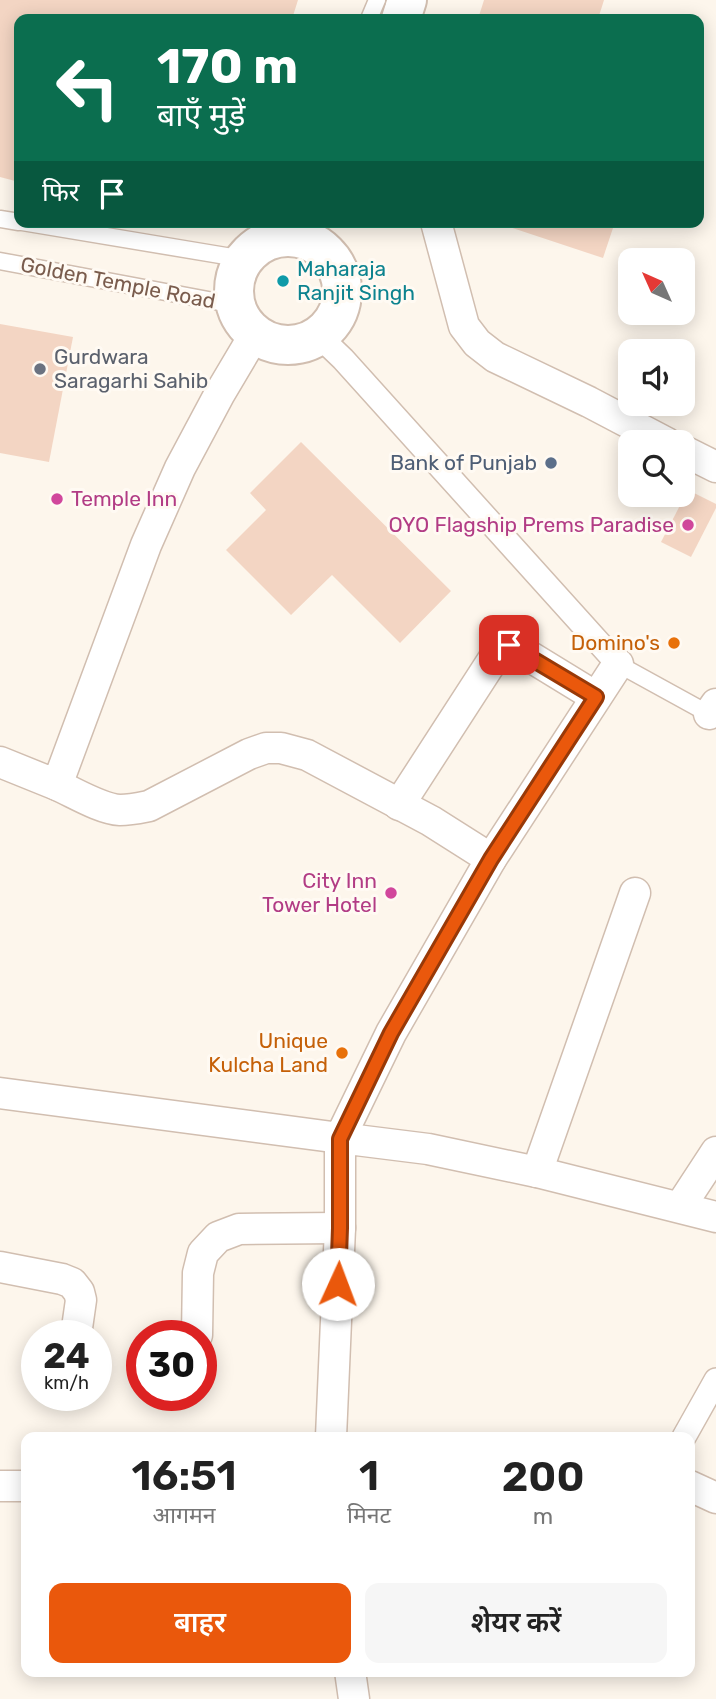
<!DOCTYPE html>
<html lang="hi">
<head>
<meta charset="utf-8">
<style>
  :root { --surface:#fff; --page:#f6f6f6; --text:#222; --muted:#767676; --accent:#ea580c }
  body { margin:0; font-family:Rubik,"Noto Sans Devanagari",sans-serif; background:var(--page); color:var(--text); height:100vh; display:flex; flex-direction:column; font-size:26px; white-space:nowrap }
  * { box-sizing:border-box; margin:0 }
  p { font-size:23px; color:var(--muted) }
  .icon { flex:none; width:38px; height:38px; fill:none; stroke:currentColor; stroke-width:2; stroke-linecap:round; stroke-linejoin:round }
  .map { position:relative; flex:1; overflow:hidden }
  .side { position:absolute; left:21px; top:1432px; width:674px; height:245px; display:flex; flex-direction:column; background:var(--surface); border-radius:14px; box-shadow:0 4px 18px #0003 }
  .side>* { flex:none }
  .guide { position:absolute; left:14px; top:14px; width:690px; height:214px; border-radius:14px; box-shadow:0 4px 18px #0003; background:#0b6e4f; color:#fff; overflow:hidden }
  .needle { width:46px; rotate:315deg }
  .fabs { position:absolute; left:618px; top:248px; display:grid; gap:14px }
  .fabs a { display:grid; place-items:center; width:77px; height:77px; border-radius:14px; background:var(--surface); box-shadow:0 4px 18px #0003; font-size:35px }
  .speed { position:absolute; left:21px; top:1320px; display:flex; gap:14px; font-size:35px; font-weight:700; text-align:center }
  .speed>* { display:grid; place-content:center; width:91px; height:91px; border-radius:50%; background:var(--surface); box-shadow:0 4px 18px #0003; line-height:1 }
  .speed small { font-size:18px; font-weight:400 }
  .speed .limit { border:10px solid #d22; background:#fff; color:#111 }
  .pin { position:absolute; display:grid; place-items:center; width:60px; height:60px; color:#fff; margin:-30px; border-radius:14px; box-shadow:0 4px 10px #0006 }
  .me { position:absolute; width:77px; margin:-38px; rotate:2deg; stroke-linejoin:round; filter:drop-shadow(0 0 5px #0008) }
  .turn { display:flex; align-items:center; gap:24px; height:147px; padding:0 28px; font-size:32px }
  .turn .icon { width:91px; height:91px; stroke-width:2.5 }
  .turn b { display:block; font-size:49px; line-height:60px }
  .then { display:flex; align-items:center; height:66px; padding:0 28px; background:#0003; gap:14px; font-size:26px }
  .eta { display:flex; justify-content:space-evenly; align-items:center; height:119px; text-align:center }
  .eta b { font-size:42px; font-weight:600; line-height:49px }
  .primary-button { display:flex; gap:14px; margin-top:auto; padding:14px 28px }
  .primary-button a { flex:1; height:80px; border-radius:14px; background:var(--accent); color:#fff; font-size:28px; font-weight:600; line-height:80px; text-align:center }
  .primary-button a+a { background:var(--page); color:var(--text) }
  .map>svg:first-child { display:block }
  .building { fill:#f3d5c3 }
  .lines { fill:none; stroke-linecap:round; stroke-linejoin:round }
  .service-casing { stroke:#d1beb0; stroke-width:19 }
  .pedestrian-casing { stroke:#d1beb0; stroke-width:26 }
  .minor-casing { stroke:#d1beb0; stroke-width:33 }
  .tertiary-casing { stroke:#d1beb0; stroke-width:42 }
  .service { stroke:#fff; stroke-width:16 }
  .pedestrian { stroke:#fff; stroke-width:23 }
  .minor { stroke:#fff; stroke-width:30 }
  .tertiary { stroke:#fff; stroke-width:38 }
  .service-bridge-casing { stroke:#d1beb0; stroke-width:19; stroke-linecap:butt }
  .service-bridge { stroke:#fff; stroke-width:16 }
  .route-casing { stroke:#983908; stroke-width:18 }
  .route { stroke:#ea580c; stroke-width:12 }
  .culture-dot { fill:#0f9aa8; stroke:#fffaf3; stroke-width:2.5 }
  .worship-dot { fill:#6b7280; stroke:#fffaf3; stroke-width:2.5 }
  .service-dot { fill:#5c6f8a; stroke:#fffaf3; stroke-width:2.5 }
  .hotel-dot { fill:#d1479c; stroke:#fffaf3; stroke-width:2.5 }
  .food-dot { fill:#e8710a; stroke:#fffaf3; stroke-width:2.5 }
  .labels { text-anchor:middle; stroke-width:6; stroke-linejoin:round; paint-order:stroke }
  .culture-label { font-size:21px; fill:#0d838f; stroke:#fffaf3; text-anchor:start }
  .street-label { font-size:21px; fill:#7a5c4d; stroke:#fffaf3 }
  .worship-label { font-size:21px; fill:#5b616d; stroke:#fffaf3; text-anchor:start }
  .service-label { font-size:21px; fill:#4e5e75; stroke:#fffaf3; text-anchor:end }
  .hotel-label { font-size:21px; fill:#b23c85; stroke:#fffaf3; text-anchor:end }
  .food-label { font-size:21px; fill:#c56008; stroke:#fffaf3; text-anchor:end }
</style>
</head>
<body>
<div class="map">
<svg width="716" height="1699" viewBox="0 0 716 1699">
  <rect width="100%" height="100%" fill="#fdf6ec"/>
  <g class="building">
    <path d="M0 0H298L292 19H19V182L0 177Z"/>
    <path d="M484 0H604L598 19H478Z"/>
    <path d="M494 222H615L603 258Z"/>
    <path d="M0 324 73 337 49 462 0 453Z"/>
    <path d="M301 442 451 591 400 643 332 575 291 615 226 550 266 510 250 493Z"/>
    <path d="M688 490 716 504V508L691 557 661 542Z"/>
  </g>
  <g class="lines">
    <g class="service-casing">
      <g id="service">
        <path d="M0 219 19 222"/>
        <path d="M22 222 244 259"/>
        <path d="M0 261 235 305"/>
        <path d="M618 664 709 714"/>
      </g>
    </g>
    <g class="pedestrian-casing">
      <g id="pedestrian">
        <path d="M319 336 343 359 618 664"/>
        <path d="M684 1437 716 1380"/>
      </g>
    </g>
    <g class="minor-casing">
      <g id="minor">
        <path d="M436 222 464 326 477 343 495 357 589 402 667 443"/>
        <path d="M682 450 716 467"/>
        <path d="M709 714 716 704"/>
        <path d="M0 762 57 785 146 545 180 468 220 393 255 334"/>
        <path d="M57 785C75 793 101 809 120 810 130 810 139 808 149 806L249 754 266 748H281L307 755 431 821 491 859"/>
        <path d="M399 805 498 652C505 645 508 644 516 648L596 697"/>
        <path d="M0 1093 340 1138 391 1033 491 859 618 664"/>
        <path d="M537 1172 635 893"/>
        <path d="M680 1207 716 1152"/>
        <path d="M0 1267 62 1279 72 1283 79 1292 81 1300 76 1335"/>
        <path d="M197 1335 198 1273 203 1253 218 1237 239 1229 340 1228"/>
        <path d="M331 1437 340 1228V1138L428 1149 537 1172 716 1217"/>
        <path d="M0 1486H26"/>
        <path d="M690 1486 716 1498"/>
        <path d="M350 1671 354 1699"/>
      </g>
    </g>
    <g class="tertiary-casing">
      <g id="tertiary">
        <path d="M401 19 407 0"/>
        <circle cx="288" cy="291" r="54"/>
      </g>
    </g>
    <use href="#service" class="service"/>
    <use href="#pedestrian" class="pedestrian"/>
    <use href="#minor" class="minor"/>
    <use href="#tertiary" class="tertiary"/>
    <g class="service-bridge-casing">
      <path id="service-bridge" d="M369 19 377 0"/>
    </g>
    <use href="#service-bridge" class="service-bridge"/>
  </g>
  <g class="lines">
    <g class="route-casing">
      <path id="route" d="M338 1284 340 1228V1139L391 1033 491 859 596 697 509 645"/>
    </g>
    <use href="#route" class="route"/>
  </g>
  <circle class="culture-dot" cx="283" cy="281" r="7"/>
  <circle class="worship-dot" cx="40" cy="369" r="7"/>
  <circle class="service-dot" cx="551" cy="463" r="7"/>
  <g class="hotel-dot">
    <circle cx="57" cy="499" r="7"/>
    <circle cx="688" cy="525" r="7"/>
    <circle cx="391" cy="893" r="7"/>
  </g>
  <g class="food-dot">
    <circle cx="674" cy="643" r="7"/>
    <circle cx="342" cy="1053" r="7"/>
  </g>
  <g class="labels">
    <g class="culture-label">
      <text x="297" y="276">Maharaja<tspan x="297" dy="24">Ranjit Singh</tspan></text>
    </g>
    <g class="street-label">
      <text transform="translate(118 283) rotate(11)" y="7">Golden Temple Road</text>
    </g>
    <g class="worship-label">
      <text x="54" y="364">Gurdwara<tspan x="54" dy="24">Saragarhi Sahib</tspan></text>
    </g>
    <g class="service-label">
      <text x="537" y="470">Bank of Punjab</text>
    </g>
    <g class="hotel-label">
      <text x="71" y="506" text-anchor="start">Temple Inn</text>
      <text x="674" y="532">OYO Flagship Prems Paradise</text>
      <text x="377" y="888">City Inn<tspan x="377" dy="24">Tower Hotel</tspan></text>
    </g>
    <g class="food-label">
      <text x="660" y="650">Domino's</text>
      <text x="328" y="1048">Unique<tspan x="328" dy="24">Kulcha Land</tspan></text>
    </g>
  </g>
</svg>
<div class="fabs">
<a><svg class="needle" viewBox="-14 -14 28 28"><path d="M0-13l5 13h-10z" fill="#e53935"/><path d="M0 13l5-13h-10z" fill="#767676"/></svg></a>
<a><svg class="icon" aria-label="sound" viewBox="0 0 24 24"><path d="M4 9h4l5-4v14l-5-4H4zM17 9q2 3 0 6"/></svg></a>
<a><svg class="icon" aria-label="search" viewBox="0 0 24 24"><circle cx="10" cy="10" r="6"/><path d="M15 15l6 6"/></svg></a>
</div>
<div class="speed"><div>24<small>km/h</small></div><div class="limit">30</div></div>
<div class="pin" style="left:509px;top:645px;background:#d93025"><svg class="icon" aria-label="arrive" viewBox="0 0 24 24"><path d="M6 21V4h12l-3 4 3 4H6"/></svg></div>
<svg class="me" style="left:338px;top:1284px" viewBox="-20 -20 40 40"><circle r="19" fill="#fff"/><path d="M0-13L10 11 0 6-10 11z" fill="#ea580c"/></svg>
<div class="guide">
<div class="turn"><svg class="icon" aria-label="left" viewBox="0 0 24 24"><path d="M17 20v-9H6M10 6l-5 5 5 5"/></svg><div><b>170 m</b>बाएँ मुड़ें</div></div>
<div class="then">फिर<svg class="icon" aria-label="arrive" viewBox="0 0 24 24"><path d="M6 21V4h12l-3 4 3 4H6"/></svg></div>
</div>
<section class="side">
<div class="eta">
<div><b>16:51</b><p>आगमन</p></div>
<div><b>1</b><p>मिनट</p></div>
<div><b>200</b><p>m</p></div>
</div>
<div class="primary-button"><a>बाहर</a><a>शेयर करें</a></div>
</section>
</div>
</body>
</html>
